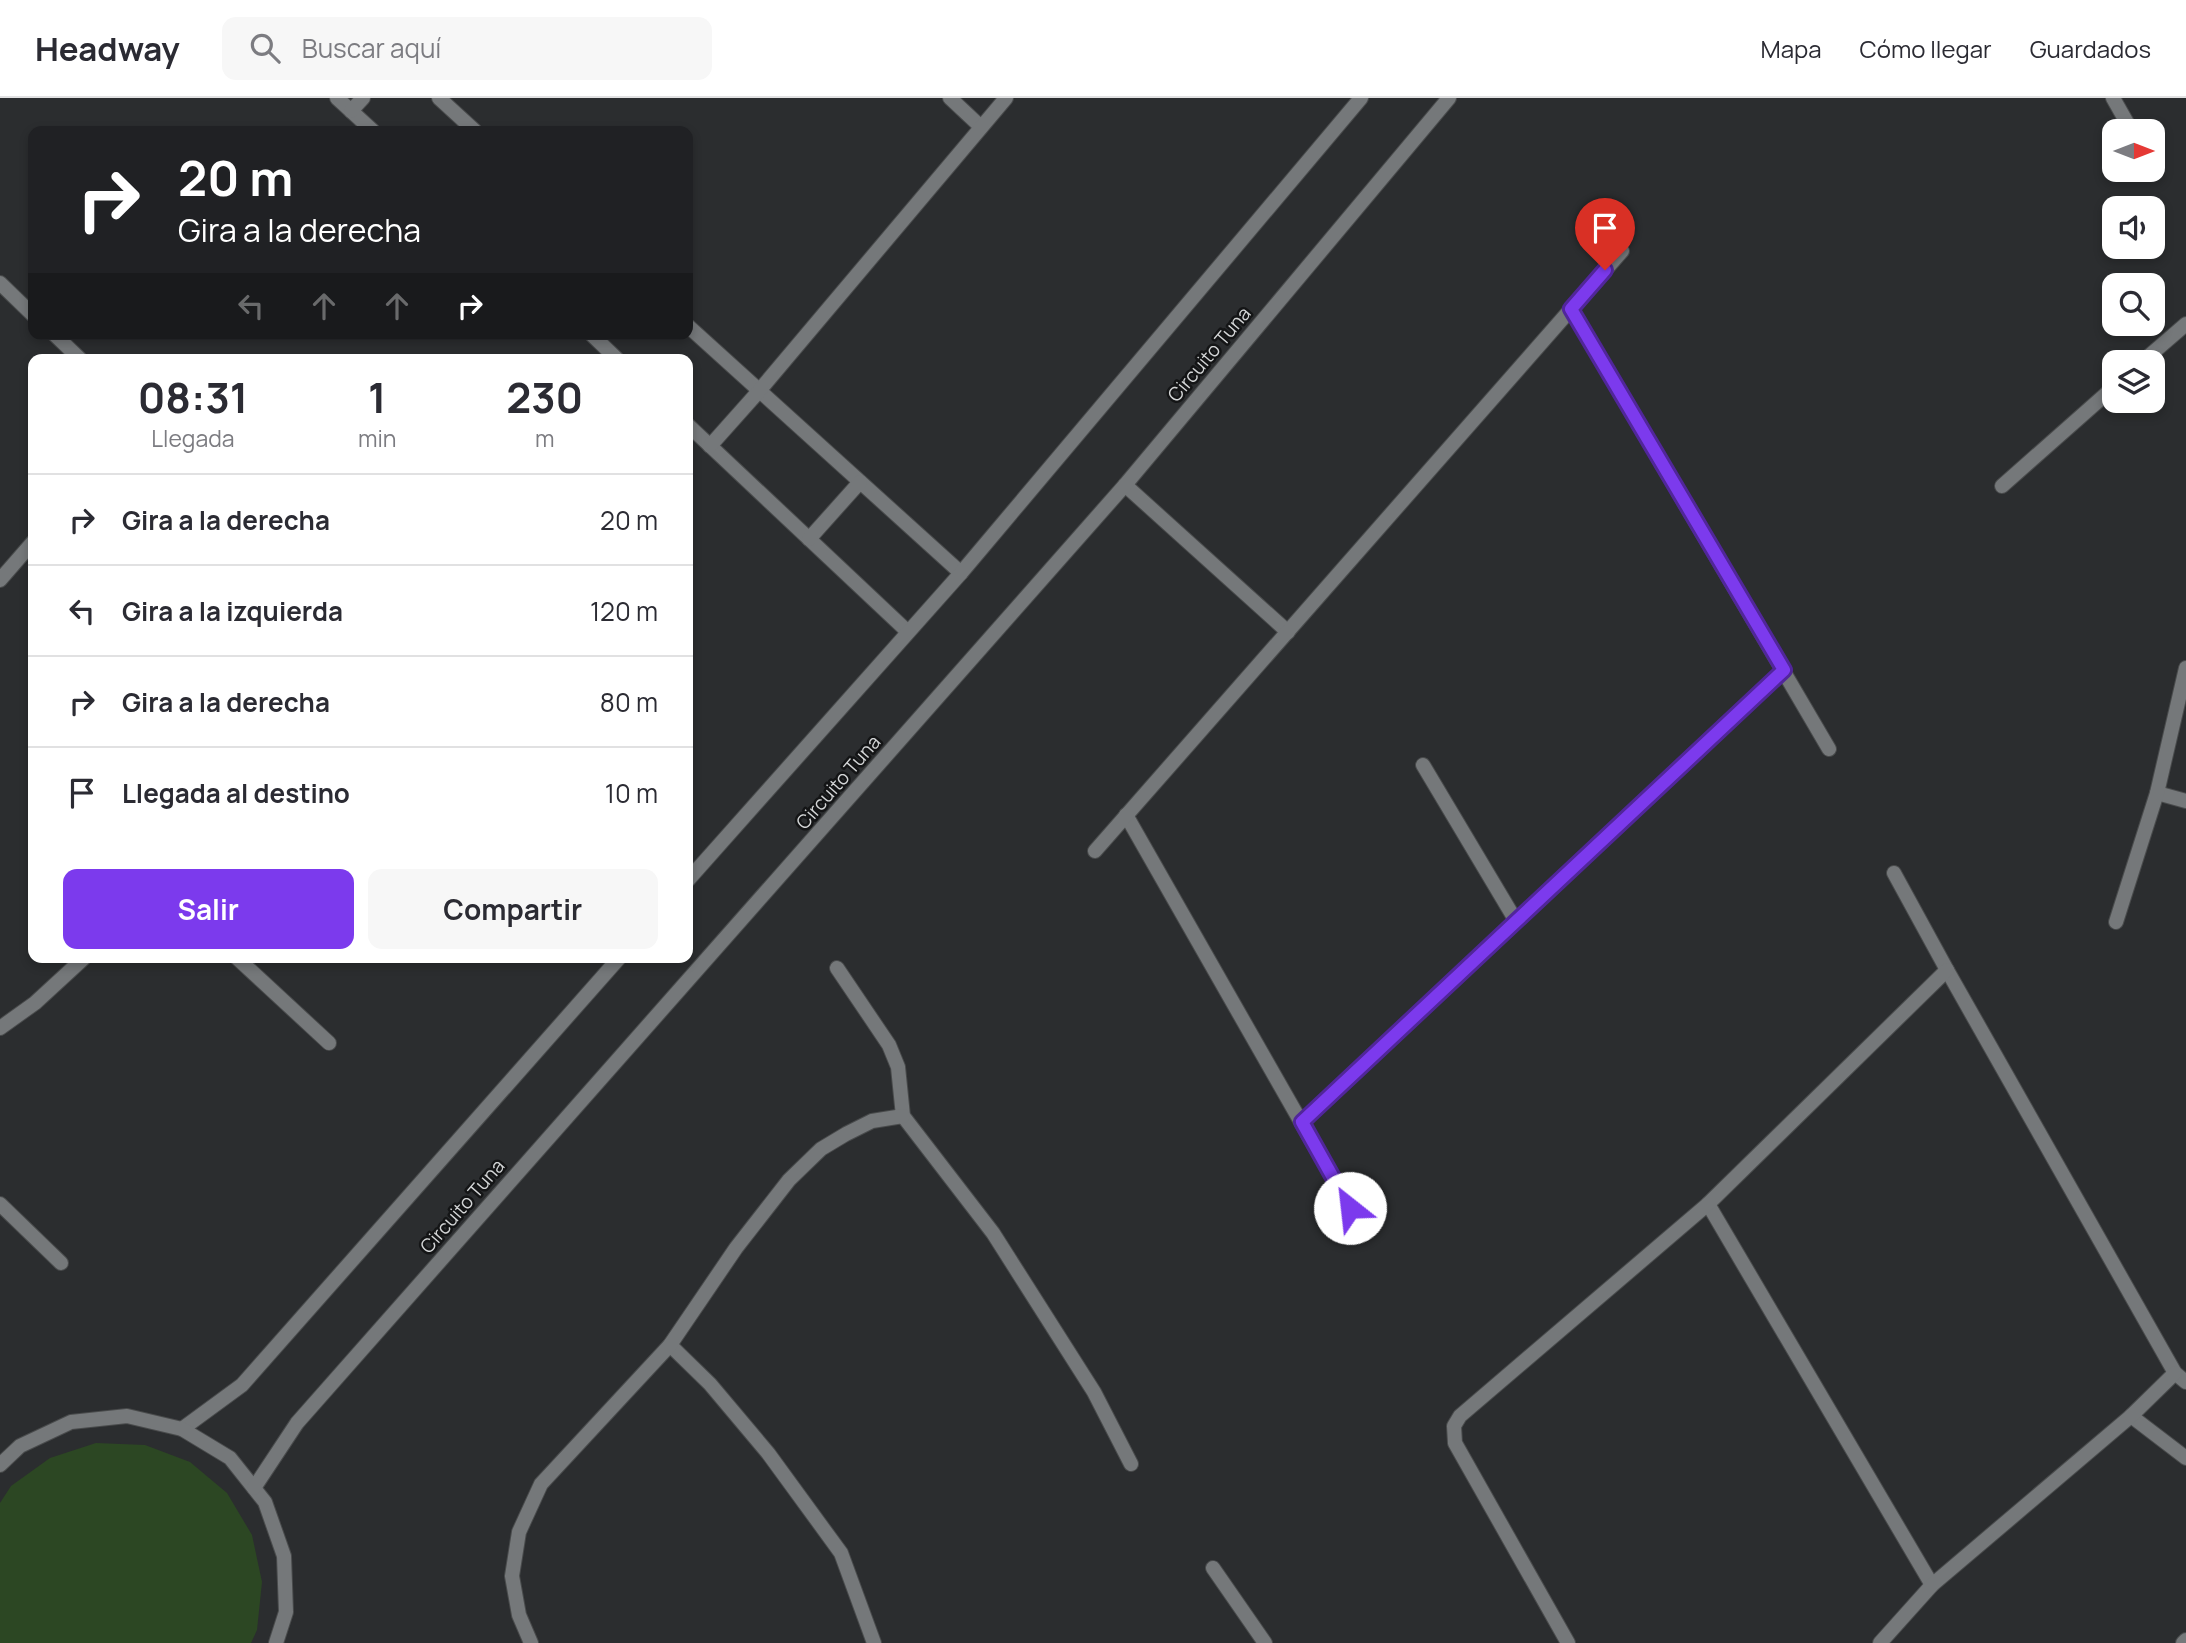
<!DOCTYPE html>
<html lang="es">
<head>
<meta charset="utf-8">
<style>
  :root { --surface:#fff; --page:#f7f7f7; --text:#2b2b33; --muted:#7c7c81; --line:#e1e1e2; --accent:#7c3aed }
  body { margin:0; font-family:Manrope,sans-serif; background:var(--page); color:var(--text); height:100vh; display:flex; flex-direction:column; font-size:26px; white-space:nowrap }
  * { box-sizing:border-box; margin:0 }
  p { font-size:23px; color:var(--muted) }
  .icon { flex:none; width:38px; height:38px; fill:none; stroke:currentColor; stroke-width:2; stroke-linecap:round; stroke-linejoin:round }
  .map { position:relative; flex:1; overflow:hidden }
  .sheet { position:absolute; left:28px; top:256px; width:665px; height:609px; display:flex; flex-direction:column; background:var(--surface); border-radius:14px; box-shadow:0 4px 10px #0003 }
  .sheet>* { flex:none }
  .banner { position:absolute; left:28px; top:28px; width:665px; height:214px; border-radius:14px; box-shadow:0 4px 10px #0003; background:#202124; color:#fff; overflow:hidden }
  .needle { width:46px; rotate:90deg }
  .fabs { position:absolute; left:2102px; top:21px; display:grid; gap:14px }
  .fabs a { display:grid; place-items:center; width:63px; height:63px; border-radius:14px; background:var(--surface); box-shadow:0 4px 10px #0003; font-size:35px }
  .pin { position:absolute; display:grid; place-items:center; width:60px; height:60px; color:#fff; margin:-72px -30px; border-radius:50% 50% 50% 0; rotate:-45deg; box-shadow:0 0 7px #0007 }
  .pin .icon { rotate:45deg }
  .me { position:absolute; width:77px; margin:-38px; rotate:331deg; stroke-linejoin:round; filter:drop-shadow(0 0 5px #0008) }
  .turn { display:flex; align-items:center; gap:24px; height:147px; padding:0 35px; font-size:32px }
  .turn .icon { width:91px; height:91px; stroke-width:2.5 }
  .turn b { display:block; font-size:49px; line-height:60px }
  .lanes { display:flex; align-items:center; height:66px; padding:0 35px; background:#0003; justify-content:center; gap:35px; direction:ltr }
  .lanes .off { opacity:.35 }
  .eta { display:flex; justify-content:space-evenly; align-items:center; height:119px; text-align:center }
  .eta b { font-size:42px; font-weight:700; line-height:49px }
  .button { display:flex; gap:14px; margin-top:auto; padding:14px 35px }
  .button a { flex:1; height:80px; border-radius:14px; background:var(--accent); color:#fff; font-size:28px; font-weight:700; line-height:80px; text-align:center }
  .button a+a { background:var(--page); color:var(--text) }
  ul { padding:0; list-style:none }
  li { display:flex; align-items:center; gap:21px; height:91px; padding:0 35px; border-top:2px solid var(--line) }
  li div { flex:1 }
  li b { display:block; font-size:26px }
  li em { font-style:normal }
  header { display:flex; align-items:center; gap:42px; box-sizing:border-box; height:98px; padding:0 35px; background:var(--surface); border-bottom:2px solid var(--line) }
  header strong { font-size:33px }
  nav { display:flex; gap:38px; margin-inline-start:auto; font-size:24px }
  .search { width:490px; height:63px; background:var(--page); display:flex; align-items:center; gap:18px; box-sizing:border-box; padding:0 24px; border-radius:14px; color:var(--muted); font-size:26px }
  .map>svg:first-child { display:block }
  .green { fill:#2c4723 }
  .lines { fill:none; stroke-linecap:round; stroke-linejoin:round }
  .minor-casing { stroke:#494b4c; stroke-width:16 }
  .tertiary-casing { stroke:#494b4c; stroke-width:16 }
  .minor { stroke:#75787a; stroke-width:14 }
  .tertiary { stroke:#75787a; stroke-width:14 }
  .route-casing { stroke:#51269a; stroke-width:18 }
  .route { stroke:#7c3aed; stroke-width:12 }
  .labels { text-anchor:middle; stroke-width:5; stroke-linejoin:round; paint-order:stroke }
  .street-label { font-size:19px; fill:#d3d5d6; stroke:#141516 }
</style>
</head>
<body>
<header>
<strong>Headway</strong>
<div class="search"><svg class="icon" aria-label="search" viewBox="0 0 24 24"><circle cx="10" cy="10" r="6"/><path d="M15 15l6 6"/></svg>Buscar aquí</div>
<nav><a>Mapa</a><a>Cómo llegar</a><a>Guardados</a></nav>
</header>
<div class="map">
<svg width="2186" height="1545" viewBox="0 0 2186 1545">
  <rect width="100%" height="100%" fill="#2b2d2f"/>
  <path class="green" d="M96 1345 145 1347 190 1364 227 1395 252 1437 262 1484 257 1532 251 1545H0V1405L11 1388 50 1360Z"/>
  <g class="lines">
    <g class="minor-casing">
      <g id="minor">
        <path d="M337 0 373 33"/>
        <path d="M439 0 475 33"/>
        <path d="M950 0 981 29"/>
        <path d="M2113 0 2130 30"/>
        <path d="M351 13 363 0"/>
        <path d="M0 185 33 217"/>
        <path d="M1571 211 1829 651"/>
        <path d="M688 228 961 475"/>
        <path d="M54 236 80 261"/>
        <path d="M591 236 617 261"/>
        <path d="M2142 264 2186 226"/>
        <path d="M688 327 907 533"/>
        <path d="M710 348 759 293 1006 0"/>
        <path d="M1125 387 1288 534"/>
        <path d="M2002 388 2114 289"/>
        <path d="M809 441 860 384"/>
        <path d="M0 482 33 444"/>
        <path d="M1423 667 1516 823"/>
        <path d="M2157 695 2186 703"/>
        <path d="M1126 717 1350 1110"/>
        <path d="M1095 753 1622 153"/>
        <path d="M1894 775 1947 872 2175 1275 2186 1284"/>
        <path d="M2116 824 2157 695 2186 570"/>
        <path d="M236 859 329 945"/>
        <path d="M837 870 889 947 898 969 903 1018 993 1135 1094 1294 1131 1366"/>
        <path d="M0 930 35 905 85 859"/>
        <path d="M1302 1024 1784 572"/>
        <path d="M0 1106 61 1165"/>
        <path d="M1708 1106 1932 1487"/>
        <path d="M670 1247 710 1286 768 1355 841 1455 874 1545"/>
        <path d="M2131 1318 2186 1360"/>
        <path d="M1213 1470 1265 1545"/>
        <path d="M531 1545 519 1517 512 1478 519 1434 541 1386 670 1247 736 1150 789 1082 821 1051 846 1036 872 1023 903 1018"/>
        <path d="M1568 1545 1455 1345 1454 1328 1460 1318 1708 1106 1947 872"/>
        <path d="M1880 1545 1932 1487 2131 1318 2175 1275"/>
      </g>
    </g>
    <g class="tertiary-casing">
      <g id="tertiary">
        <path d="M688 782 961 475 1361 0"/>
        <path d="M182 1331 242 1287 620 859"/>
        <path d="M0 1367 20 1348 71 1324 127 1318 182 1331 230 1360 265 1404 284 1458 286 1514 276 1545"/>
        <path d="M254 1390 297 1325 1125 387 1449 0"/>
        <path d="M2183 1545 2186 1542"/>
      </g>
    </g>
    <use href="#minor" class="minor"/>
    <use href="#tertiary" class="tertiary"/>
  </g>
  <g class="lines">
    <g class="route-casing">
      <path id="route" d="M1350 1110 1302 1024 1784 572 1571 211 1605 172"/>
    </g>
    <use href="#route" class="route"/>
  </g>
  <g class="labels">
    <g class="street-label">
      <text transform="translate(1209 256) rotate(-50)" y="7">Circuito Tuna</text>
      <text transform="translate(838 684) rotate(-49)" y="7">Circuito Tuna</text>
      <text transform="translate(462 1108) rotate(-49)" y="7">Circuito Tuna</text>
    </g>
  </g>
</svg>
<div class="fabs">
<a><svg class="needle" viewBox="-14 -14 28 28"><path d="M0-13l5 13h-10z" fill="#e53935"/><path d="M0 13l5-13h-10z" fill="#7c7c81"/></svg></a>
<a><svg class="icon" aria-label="sound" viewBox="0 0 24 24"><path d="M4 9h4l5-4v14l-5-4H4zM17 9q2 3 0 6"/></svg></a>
<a><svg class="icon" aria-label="search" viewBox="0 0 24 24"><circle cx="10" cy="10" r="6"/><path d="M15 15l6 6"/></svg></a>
<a><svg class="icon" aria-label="layers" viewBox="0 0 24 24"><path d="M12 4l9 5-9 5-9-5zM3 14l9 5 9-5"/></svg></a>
</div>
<div class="pin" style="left:1605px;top:172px;background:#d93025"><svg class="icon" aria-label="arrive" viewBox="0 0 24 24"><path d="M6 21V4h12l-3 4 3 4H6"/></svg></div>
<svg class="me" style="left:1350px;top:1110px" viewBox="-20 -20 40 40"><circle r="19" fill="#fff"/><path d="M0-13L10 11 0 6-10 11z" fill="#7c3aed"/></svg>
<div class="banner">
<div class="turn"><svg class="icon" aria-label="right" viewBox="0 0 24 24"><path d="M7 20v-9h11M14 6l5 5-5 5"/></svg><div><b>20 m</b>Gira a la derecha</div></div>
<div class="lanes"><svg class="icon off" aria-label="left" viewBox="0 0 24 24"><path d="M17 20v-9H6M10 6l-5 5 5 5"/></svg><svg class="icon off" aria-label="ahead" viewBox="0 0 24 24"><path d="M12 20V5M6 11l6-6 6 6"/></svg><svg class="icon off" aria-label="ahead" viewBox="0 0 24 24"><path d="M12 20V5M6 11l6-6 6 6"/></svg><svg class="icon" aria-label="right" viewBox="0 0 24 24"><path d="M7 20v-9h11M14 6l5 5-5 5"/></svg></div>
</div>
<section class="sheet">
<div class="eta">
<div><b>08:31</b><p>Llegada</p></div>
<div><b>1</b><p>min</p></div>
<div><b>230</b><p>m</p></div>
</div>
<ul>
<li><svg class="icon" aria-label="right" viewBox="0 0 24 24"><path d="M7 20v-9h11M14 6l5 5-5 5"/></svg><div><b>Gira a la derecha</b></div><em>20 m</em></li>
<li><svg class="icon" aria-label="left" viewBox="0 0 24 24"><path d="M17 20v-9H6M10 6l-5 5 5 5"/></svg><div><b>Gira a la izquierda</b></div><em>120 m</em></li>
<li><svg class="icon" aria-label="right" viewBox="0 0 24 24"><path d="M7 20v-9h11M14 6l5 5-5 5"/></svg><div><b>Gira a la derecha</b></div><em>80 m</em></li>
<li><svg class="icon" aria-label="arrive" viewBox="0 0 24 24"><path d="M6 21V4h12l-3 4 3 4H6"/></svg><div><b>Llegada al destino</b></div><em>10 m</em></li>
</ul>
<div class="button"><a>Salir</a><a>Compartir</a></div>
</section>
</div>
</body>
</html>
